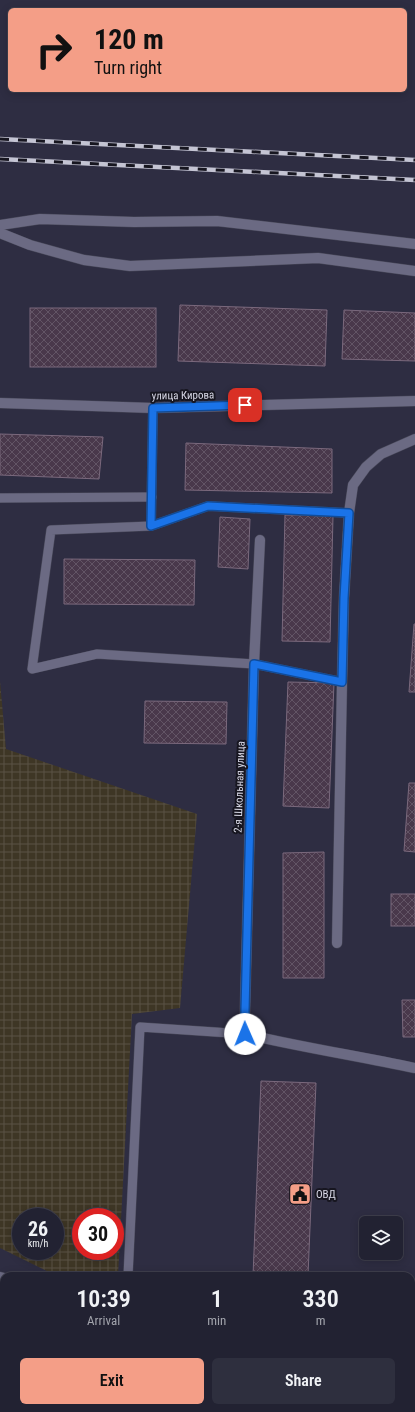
<!DOCTYPE html>
<html lang="en">
<head>
<meta charset="utf-8">
<style>
  :root { --surface:#222232; --page:#2e2f3e; --text:#f1f3f6; --muted:#a2a4ac; --line:#3f3f4d; --accent:#f49e87 }
  body { margin:0; font-family:"Roboto Condensed",sans-serif; background:var(--page); color:var(--text); height:100vh; display:flex; flex-direction:column; font-size:15px; white-space:nowrap }
  * { box-sizing:border-box; margin:0 }
  p { font-size:13px; color:var(--muted) }
  .icon { flex:none; width:22px; height:22px; fill:none; stroke:currentColor; stroke-width:2; stroke-linecap:round; stroke-linejoin:round }
  .map { position:relative; flex:1; overflow:hidden }
  .sheet { position:absolute; left:0px; top:1272px; width:415px; height:140px; display:flex; flex-direction:column; background:var(--surface); border-radius:12px 12px 0 0; box-shadow:0 2px 10px #0003,0 0 0 1px var(--line) }
  .sheet>* { flex:none }
  .hud { position:absolute; left:8px; top:8px; width:399px; height:84px; border-radius:6px; box-shadow:0 2px 10px #0003,0 0 0 1px var(--line); background:#f49e87; color:#111; overflow:hidden }
  .tools { position:absolute; left:359px; top:1216px; display:grid; gap:8px }
  .tools a { display:grid; place-items:center; width:44px; height:44px; border-radius:6px; background:var(--surface); box-shadow:0 2px 10px #0003,0 0 0 1px var(--line); font-size:20px }
  .speed { position:absolute; left:12px; top:1208px; display:flex; gap:8px; font-size:20px; font-weight:700; text-align:center }
  .speed>* { display:grid; place-content:center; width:52px; height:52px; border-radius:50%; background:var(--surface); box-shadow:0 2px 10px #0003,0 0 0 1px var(--line); line-height:1 }
  .speed small { font-size:10px; font-weight:400 }
  .speed .limit { border:6px solid #d22; background:#fff; color:#111 }
  .pin { position:absolute; display:grid; place-items:center; width:34px; height:34px; color:#fff; margin:-17px; border-radius:8px; box-shadow:0 2px 6px #0006 }
  .me { position:absolute; width:44px; margin:-22px; rotate:359deg; stroke-linejoin:round; filter:drop-shadow(0 0 3px #0008) }
  .turn { display:flex; align-items:center; gap:14px; height:84px; padding:0 20px; font-size:18px }
  .turn .icon { width:52px; height:52px; stroke-width:2.5 }
  .turn b { display:block; font-size:28px; line-height:34px }
  .eta { display:flex; justify-content:space-evenly; align-items:center; height:68px; text-align:center }
  .eta b { font-size:24px; font-weight:600; line-height:28px }
  .primary-button { display:flex; gap:8px; margin-top:auto; padding:8px 20px }
  .primary-button a { flex:1; height:46px; border-radius:6px; background:var(--accent); color:#111; font-size:16px; font-weight:600; line-height:46px; text-align:center }
  .primary-button a+a { background:var(--page); color:var(--text) }
  .map>svg:first-child { display:block }
  .industrial { fill:url(#industrial-grid); fill-rule:evenodd }
  .building { fill:url(#building-cross-hatch); stroke:#7b697d }
  .lines { fill:none; stroke-linecap:round; stroke-linejoin:round }
  .service-casing { stroke:#484859; stroke-width:10 }
  .minor-casing { stroke:#484859; stroke-width:11 }
  .service { stroke:#6b6a83; stroke-width:9 }
  .minor { stroke:#6b6a83; stroke-width:10 }
  .rail-casing { stroke:#c4c4d3; stroke-width:4.5 }
  .rail { stroke:#171620; stroke-width:3; stroke-dasharray:9; stroke-linecap:butt }
  .route-casing { stroke:#114b97; stroke-width:10 }
  .route { stroke:#1a73e8; stroke-width:7 }
  .labels { text-anchor:middle; stroke-width:4; stroke-linejoin:round; paint-order:stroke }
  .street-label { font-size:11px; fill:#d8d8e6; stroke:#171620 }
  .poi-label { font-size:11px; fill:#d8d8e6; stroke:#171620; text-anchor:start }
</style>
</head>
<body>
<div class="map">
<svg width="415" height="1412" viewBox="0 0 415 1412">
  <defs>
    <pattern id="industrial-grid" width="8" height="8" patternUnits="userSpaceOnUse"><rect width="8" height="8" fill="#3e3625"/><path d="M0 4h8M4 0v8" fill="none" stroke="#595245"/></pattern>
    <pattern id="building-cross-hatch" width="8" height="8" patternUnits="userSpaceOnUse"><rect width="8" height="8" fill="#49384b"/><path d="M0 0l8 8M0 8l8-8" fill="none" stroke="#625465"/></pattern>
  </defs>
  <rect width="100%" height="100%" fill="#2e2d42"/>
  <g class="industrial">
    <path d="M0 681 6 749 197 814 180 1008 132 1014 118 1276H57L0 1248ZM21 1217H55V1251H21ZM81 1217H115V1251H81Z"/>
    <path d="M0 1304 4 1306V1390L0 1392Z"/>
  </g>
  <g class="building">
    <path d="M180 305 327 310 325 366 178 361Z"/>
    <rect x="30" y="308" width="126" height="59"/>
    <path d="M344 310 415 313V361L342 359Z"/>
    <path d="M0 434 103 437 99 479 0 475Z"/>
    <path d="M186 443 332 449V493L185 490Z"/>
    <path d="M285 515 333 516 330 642 282 641Z"/>
    <path d="M220 517 250 519 248 569 218 567Z"/>
    <path d="M64 559 195 560 194 605 64 604Z"/>
    <path d="M414 624H415V692H409Z"/>
    <path d="M288 682 334 683 329 808 283 806Z"/>
    <path d="M145 701 227 702 226 744 144 743Z"/>
    <path d="M409 783H415V852L404 851Z"/>
    <path d="M324 852V978H283V853Z"/>
    <rect x="391" y="894" width="24" height="32"/>
    <path d="M402 1000H415V1037H403Z"/>
    <path d="M261 1081 316 1083 308 1276H253Z"/>
  </g>
  <g class="lines">
    <g class="service-casing">
      <g id="service">
        <path d="M0 498 152 497"/>
        <path d="M151 526 153 408"/>
        <path d="M342 682 254 664 97 654 32 669 51 530 151 526 208 506 349 513"/>
        <path d="M128 1276 140 1027 245 1034"/>
      </g>
    </g>
    <g class="minor-casing">
      <g id="minor">
        <path d="M0 225 40 219 134 222 217 221 415 244"/>
        <path d="M0 233 30 245 84 260 130 266 318 258 415 271"/>
        <path d="M0 403 153 408 415 401"/>
        <path d="M260 540 254 664 245 1009V1034C301 1047 358 1056 415 1068"/>
        <path d="M337 943 342 682 344 598 349 513 353 485 366 467 381 454 415 439"/>
        <path d="M0 1277 4 1278"/>
        <path d="M411 1334H415"/>
        <path d="M13 1412 19 1408"/>
        <path d="M232 1412V1408"/>
      </g>
    </g>
    <use href="#service" class="service"/>
    <use href="#minor" class="minor"/>
    <g class="rail-casing">
      <g id="rail">
        <path d="M0 139 415 160"/>
        <path d="M0 159 415 180"/>
      </g>
    </g>
    <use href="#rail" class="rail"/>
  </g>
  <g class="lines">
    <g class="route-casing">
      <path id="route" d="M245 1034V1010L254 664 342 682 344 598 349 513 208 506 151 526 153 408 245 405"/>
    </g>
    <use href="#route" class="route"/>
  </g>
  <defs>
    <g id="civic-square" transform="scale(1.15)"><rect x="-9" y="-9" width="18" height="18" rx="4" fill="#f49e87" stroke="#171620"/><path d="M-.6-6.5H3V-4.5H.6V-3L4-1V1h2V6H-6V1h2V-1L-.6-3ZM-1.2 2.5V6h2.4V2.5Z" fill="#111"/></g>
  </defs>
  <g fill-rule="evenodd">
    <use href="#civic-square" x="300" y="1194"/>
  </g>
  <g class="labels">
    <g class="street-label">
      <text transform="translate(183 395) rotate(-1)" y="4">улица Кирова</text>
      <text transform="translate(239 787) rotate(-88)" y="4">2-я Школьная улица</text>
    </g>
    <g class="poi-label">
      <text x="316" y="1198">ОВД</text>
    </g>
  </g>
</svg>
<div class="tools">
<a><svg class="icon" aria-label="layers" viewBox="0 0 24 24"><path d="M12 4l9 5-9 5-9-5zM3 14l9 5 9-5"/></svg></a>
</div>
<div class="speed"><div>26<small>km/h</small></div><div class="limit">30</div></div>
<div class="pin" style="left:245px;top:405px;background:#d93025"><svg class="icon" aria-label="arrive" viewBox="0 0 24 24"><path d="M6 21V4h12l-3 4 3 4H6"/></svg></div>
<svg class="me" style="left:245px;top:1034px" viewBox="-20 -20 40 40"><circle r="19" fill="#fff"/><path d="M0-13L10 11 0 6-10 11z" fill="#1a73e8"/></svg>
<div class="hud">
<div class="turn"><svg class="icon" aria-label="right" viewBox="0 0 24 24"><path d="M7 20v-9h11M14 6l5 5-5 5"/></svg><div><b>120 m</b>Turn right</div></div>
</div>
<section class="sheet">
<div class="eta">
<div><b>10:39</b><p>Arrival</p></div>
<div><b>1</b><p>min</p></div>
<div><b>330</b><p>m</p></div>
</div>
<div class="primary-button"><a>Exit</a><a>Share</a></div>
</section>
</div>
</body>
</html>
